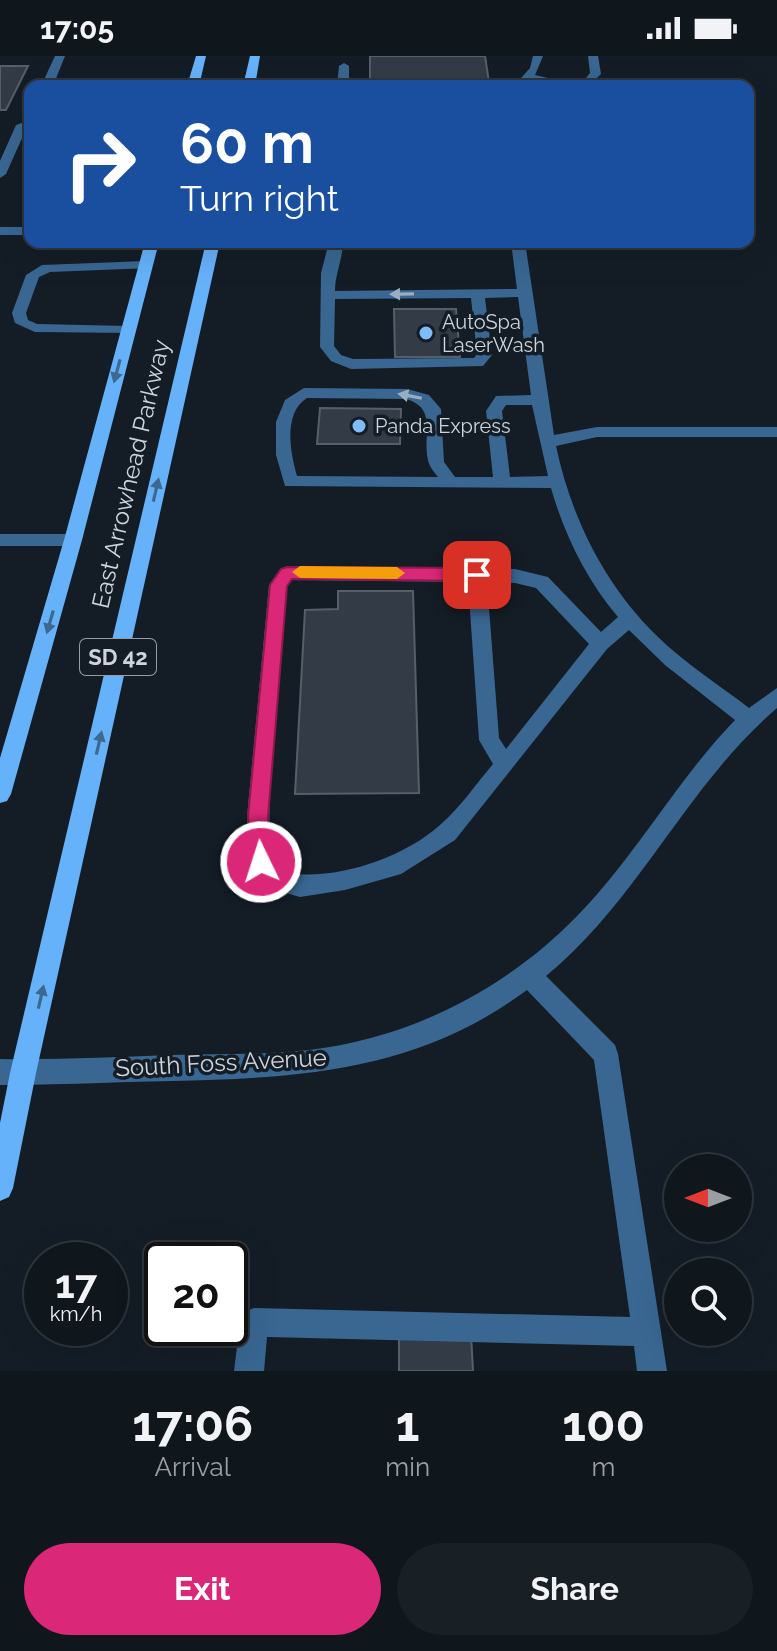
<!DOCTYPE html>
<html lang="en">
<head>
<meta charset="utf-8">
<style>
  :root { --surface:#0f161c; --page:#181f25; --text:#f1f3f6; --muted:#9b9fa3; --line:#2f353b; --accent:#db2777 }
  body { margin:0; font-family:Raleway,sans-serif; background:var(--page); color:var(--text); height:100vh; display:flex; flex-direction:column; font-size:30px; white-space:nowrap }
  * { box-sizing:border-box; margin:0 }
  p { font-size:26px; color:var(--muted) }
  .icon { flex:none; width:44px; height:44px; fill:none; stroke:currentColor; stroke-width:2; stroke-linecap:round; stroke-linejoin:round }
  .map { position:relative; height:1315px; overflow:hidden }
  .side { display:flex; flex-direction:column; background:var(--surface); flex:1 }
  .side>* { flex:none }
  .banner { position:absolute; left:24px; top:24px; width:730px; height:168px; border-radius:16px; box-shadow:0 8px 32px #0002,0 0 0 2px var(--line); background:#1a4fa0; color:#fff; overflow:hidden }
  .needle { width:52px; rotate:270deg }
  .tools { position:absolute; left:664px; top:1098px; display:grid; gap:16px }
  .tools a { display:grid; place-items:center; width:88px; height:88px; border-radius:50%; background:var(--surface); box-shadow:0 8px 32px #0002,0 0 0 2px var(--line); font-size:40px }
  .speed { position:absolute; left:24px; top:1186px; display:flex; gap:16px; font-size:40px; font-weight:700; text-align:center }
  .speed>* { display:grid; place-content:center; width:104px; height:104px; border-radius:50%; background:var(--surface); box-shadow:0 8px 32px #0002,0 0 0 2px var(--line); line-height:1 }
  .speed small { font-size:20px; font-weight:400 }
  .speed .limit { border:4px solid #111; border-radius:12px; background:#fff; color:#111 }
  .pin { position:absolute; display:grid; place-items:center; width:68px; height:68px; color:#fff; margin:-34px; border-radius:16px; box-shadow:0 4px 12px #0006 }
  .me { position:absolute; width:88px; margin:-44px; rotate:356deg; stroke-linejoin:round; filter:drop-shadow(0 0 6px #0008) }
  .turn { display:flex; align-items:center; gap:28px; height:168px; padding:0 24px; font-size:36px }
  .turn .icon { width:104px; height:104px; stroke-width:2.5 }
  .turn b { display:block; font-size:56px; line-height:68px }
  .eta { display:flex; justify-content:space-evenly; align-items:center; height:136px; text-align:center }
  .eta b { font-size:48px; font-weight:700; line-height:56px }
  .button { display:flex; gap:16px; margin-top:auto; padding:16px 24px }
  .button a { flex:1; height:92px; border-radius:48px; background:var(--accent); color:#fff; font-size:32px; font-weight:700; line-height:92px; text-align:center }
  .button a+a { background:var(--page); color:var(--text) }
  .status { display:flex; justify-content:space-between; align-items:center; height:56px; padding:0 40px; background:var(--surface); direction:ltr }
  .status svg { height:22px; fill:currentColor }
  .map>svg:first-child { display:block }
  .building { fill:#333c46; stroke:#555f6a; stroke-width:2 }
  .lines { fill:none; stroke-linecap:round; stroke-linejoin:round }
  .minor { fill:#396792; fill-rule:evenodd }
  .major { fill:#66b2fa; fill-rule:evenodd }
  .oneway { fill:#9aaec1 }
  .oneway2 { fill:#3d6890 }
  .route { fill:#db2777; stroke:#8e194d; stroke-width:2 }
  .slow { fill:#f59e0b }
  .poi-dot { fill:#7fbdf9; stroke:#141d26; stroke-width:3 }
  .labels { text-anchor:middle; stroke-width:7; stroke-linejoin:round; paint-order:stroke }
  .far-poi-label { font-size:20px; fill:#ced4da; stroke:#141d26; text-anchor:start }
  .shield { fill:#141d26; stroke:#969da4; stroke-width:2 }
  .shield-label { font-size:22px; font-weight:bold; fill:#ced4da }
  .street-label { font-size:24px; fill:#ced4da; stroke:#141d26 }
</style>
</head>
<body>
<div class="status"><b>17:05</b><svg viewBox="0 0 49 12"><path d="M0 12V9h3v3zM5 12V6h3v6zM10 12V3h3v9zM15 12V0h3v12zM26 1h20v11H26zM47 4h2v5h-2z"/></svg></div>
<div class="map">
<svg width="777" height="1315" viewBox="0 0 777 1315">
  <rect width="100%" height="100%" fill="#141d26"/>
  <g class="building">
    <path d="M370 0H485L489 26 370 27Z"/>
    <path d="M0 10H28L6 54H0Z"/>
    <path d="M394 253H456L460 301H395Z"/>
    <path d="M320 352 401 353 400 388H317Z"/>
    <path d="M338 535H413L419 737 295 738 305 554 338 553Z"/>
    <path d="M399 1278H471L473 1315H399Z"/>
  </g>
  <g class="lines">
    <g class="minor">
      <path d="M55 0H65L53 30H41Z"/>
      <path d="M533 0H543L535 19 552 23 586 22 590 17 588 0H598L601 18C586 36 553 29 531 25L526 30H514L530 12Z"/>
      <path d="M344 7 349 10V30H337L339 10Z"/>
      <path d="M30 64V70L27 71 6 118 0 122V105L16 69Z"/>
      <rect x="0" y="171" width="30" height="8"/>
      <path d="M329 186H343C343 202 335 218 335 235L517 233 511 186H525L554 379 597 371H777V381H597L556 390C571 461 604 528 656 579 684 607 718 628 749 652L777 632V652C686 730 639 844 546 920L615 989 618 998 667 1315H637L634 1290 267 1281 264 1315H234L240 1266 244 1256 254 1252 630 1261 594 1004 527 934C418 1015 302 1022 172 1025 114 1026 57 1029 0 1029V1003C57 1004 113 1001 170 999 216 998 263 999 309 994 412 982 508 932 579 858 637 798 677 724 735 664L665 609 629 574 607 593 455 784 401 818 345 834 300 841 262 830 250 806 247 761 269 529 281 512 515 513 548 521 601 576 618 561C587 525 564 478 551 432L285 430 276 399V366L285 344 304 332 407 333 429 339 441 353 444 406 455 421H493L486 355 496 340 531 339 518 241 485 242 492 299 483 310 351 313 331 305 320 291 321 217ZM471 242 477 298 474 302 353 303 341 299 334 290 335 243ZM307 342 406 343C438 352 422 379 428 404 429 410 434 416 438 421L297 420C290 396 283 357 307 342ZM506 349H532L548 420 510 421 502 355ZM292 524 468 526 479 684 493 708C476 728 460 752 440 769 401 804 327 828 277 815 257 777 283 584 287 530ZM487 526 515 527 536 532 589 588 506 693 499 682Z"/>
      <path d="M145 205 152 209 150 212 50 216 39 221 26 257 28 264 37 268 128 270 135 274 133 277 35 276 15 267 12 257 26 219 42 209Z"/>
      <path d="M0 478H73L82 484 73 490H0Z"/>
    </g>
    <g class="major">
      <path d="M196 0H206L199 30H187Z"/>
      <path d="M250 0H260L255 30H243Z"/>
      <path d="M145 186H159L82 484 11 738 7 745 0 747V702L64 484Z"/>
      <path d="M206 186H220L36 1017 13 1132 9 1141 0 1145V1067L10 1017Z"/>
    </g>
  </g>
  <defs><path id="oneway-solid" d="M-6-.8H1V-3.2L6.5 0L1 3.2V.8H-6Z" transform="scale(2)"/></defs>
  <g class="oneway">
    <use href="#oneway-solid" transform="translate(402 238) rotate(179)"/>
    <use href="#oneway-solid" transform="translate(410 340) rotate(-169)"/>
  </g>
  <g class="oneway2">
    <use href="#oneway-solid" transform="translate(117 315) rotate(105)"/>
    <use href="#oneway-solid" transform="translate(156 434) rotate(-77)"/>
    <use href="#oneway-solid" transform="translate(50 566) rotate(106)"/>
    <use href="#oneway-solid" transform="translate(99 687) rotate(-77)"/>
    <use href="#oneway-solid" transform="translate(41 941) rotate(-77)"/>
  </g>
  <path class="route" d="M287 511 477 512 485 519 477 525 292 523 287 530 268 761 271 806 268 813 261 816 254 813 251 806 248 761 270 529 281 513Z"/>
  <path class="slow" d="M300 510 397 511 405 517 397 523 300 522 292 516Z"/>
  <g class="poi-dot">
    <circle cx="426" cy="277" r="8"/>
    <circle cx="359" cy="370" r="8"/>
  </g>
  <g class="labels">
    <g class="far-poi-label">
      <text x="442" y="273">AutoSpa<tspan x="442" dy="23">LaserWash</tspan></text>
      <text x="375" y="377">Panda Express</text>
    </g>
    <rect class="shield" x="80" y="583" width="76" height="36" rx="6"/>
    <g class="shield-label">
      <text x="118" y="609">SD 42</text>
    </g>
    <g class="street-label">
      <text transform="translate(131 418) rotate(-77)" y="8">East Arrowhead Parkway</text>
      <text transform="translate(221 1007) rotate(-3)" y="8">South Foss Avenue</text>
    </g>
  </g>
</svg>
<div class="tools">
<a><svg class="needle" viewBox="-14 -14 28 28"><path d="M0-13l5 13h-10z" fill="#e53935"/><path d="M0 13l5-13h-10z" fill="#9b9fa3"/></svg></a>
<a><svg class="icon" aria-label="search" viewBox="0 0 24 24"><circle cx="10" cy="10" r="6"/><path d="M15 15l6 6"/></svg></a>
</div>
<div class="speed"><div>17<small>km/h</small></div><div class="limit">20</div></div>
<div class="pin" style="left:477px;top:519px;background:#d93025"><svg class="icon" aria-label="arrive" viewBox="0 0 24 24"><path d="M6 21V4h12l-3 4 3 4H6"/></svg></div>
<svg class="me" style="left:261px;top:806px" viewBox="-20 -20 40 40"><circle r="17" fill="#db2777" stroke="#fff" stroke-width="3"/><path d="M0-11L8 9 0 5-8 9z" fill="#fff"/></svg>
<div class="banner">
<div class="turn"><svg class="icon" aria-label="right" viewBox="0 0 24 24"><path d="M7 20v-9h11M14 6l5 5-5 5"/></svg><div><b>60 m</b>Turn right</div></div>
</div>
</div>
<section class="side">
<div class="eta">
<div><b>17:06</b><p>Arrival</p></div>
<div><b>1</b><p>min</p></div>
<div><b>100</b><p>m</p></div>
</div>
<div class="button"><a>Exit</a><a>Share</a></div>
</section>
</body>
</html>
